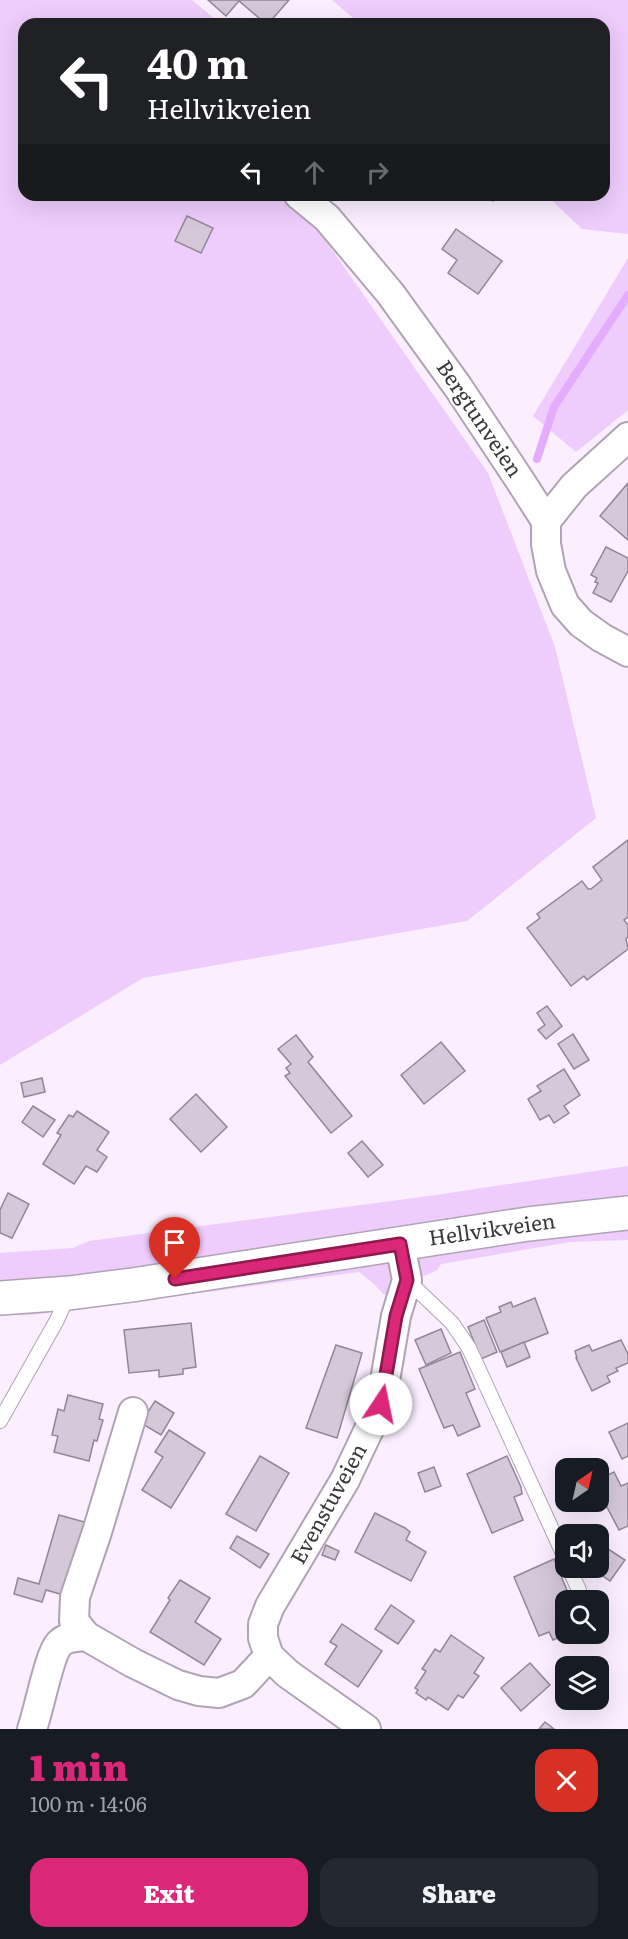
<!DOCTYPE html>
<html lang="en">
<head>
<meta charset="utf-8">
<style>
  :root { --surface:#171b24; --page:#242831; --text:#f1f3f6; --muted:#9ea1a6; --accent:#db2777 }
  body { margin:0; font-family:Literata,serif; background:var(--page); color:var(--text); height:100vh; display:flex; flex-direction:column; font-size:22px; white-space:nowrap }
  * { box-sizing:border-box; margin:0 }
  p { font-size:20px; color:var(--muted) }
  .icon { flex:none; width:33px; height:33px; fill:none; stroke:currentColor; stroke-width:2; stroke-linecap:round; stroke-linejoin:round }
  .map { position:relative; height:1729px; overflow:hidden }
  .panel { display:flex; flex-direction:column; background:var(--surface); flex:1 }
  .panel>* { flex:none }
  .hud { position:absolute; left:18px; top:18px; width:592px; height:183px; border-radius:18px; box-shadow:0 6px 24px #0002; background:#202124; color:#fff; overflow:hidden }
  .needle { width:39px; rotate:34deg }
  .tools { position:absolute; left:555px; top:1458px; display:grid; gap:12px }
  .tools a { display:grid; place-items:center; width:54px; height:54px; border-radius:12px; background:var(--surface); box-shadow:0 6px 24px #0002; font-size:30px }
  .pin { position:absolute; display:grid; place-items:center; width:51px; height:51px; color:#fff; margin:-62px -26px; border-radius:50% 50% 50% 0; rotate:-45deg; box-shadow:0 0 6px #0007 }
  .pin .icon { rotate:45deg }
  .me { position:absolute; width:66px; margin:-33px; rotate:11deg; stroke-linejoin:round; filter:drop-shadow(0 0 4px #0008) }
  .turn { display:flex; align-items:center; gap:21px; height:126px; padding:0 30px; font-size:27px }
  .turn .icon { width:78px; height:78px; stroke-width:2.5 }
  .turn b { display:block; font-size:42px; line-height:51px }
  .lanes { display:flex; align-items:center; height:57px; padding:0 30px; background:#0003; justify-content:center; gap:30px; direction:ltr }
  .lanes .off { opacity:.35 }
  .round { display:grid; place-items:center; flex:none; width:63px; height:63px; border-radius:18px; background:var(--page) }
  .summary { display:flex; align-items:center; justify-content:space-between; height:102px; padding:0 30px }
  h1 { font-size:36px; font-weight:800; line-height:45px; color:var(--accent) }
  .primary-button { display:flex; gap:12px; margin-top:auto; padding:12px 30px }
  .primary-button a { flex:1; height:69px; border-radius:18px; background:var(--accent); color:#fff; font-size:24px; font-weight:800; line-height:69px; text-align:center }
  .primary-button a+a { background:var(--page); color:var(--text) }
  .map>svg:first-child { display:block }
  .green { fill:#eeccfc }
  .lines { fill:none; stroke-linecap:round; stroke-linejoin:round }
  .stream { stroke:#e4acfa; stroke-width:8 }
  .building { fill:#d4c8d9; stroke:#928797; stroke-width:1.5 }
  .service-casing { stroke:#afa3b4; stroke-width:16 }
  .minor-casing { stroke:#afa3b4; stroke-width:32 }
  .secondary-casing { stroke:#afa3b4; stroke-width:36 }
  .service { stroke:#fff; stroke-width:14 }
  .minor { stroke:#fff; stroke-width:28 }
  .secondary { stroke:#fff; stroke-width:33 }
  .route-casing { stroke:#8e194d; stroke-width:15 }
  .route { stroke:#db2777; stroke-width:10 }
  .labels { text-anchor:middle; stroke-width:4.5; stroke-linejoin:round; paint-order:stroke }
  .street-label { font-size:21px; fill:#3b373d; stroke:#fff }
</style>
</head>
<body>
<div class="map">
<svg width="628" height="1729" viewBox="0 0 628 1729">
  <rect width="100%" height="100%" fill="#faeeff"/>
  <g class="green">
    <path d="M0 0H192L221 24H24V195H301L305 211 488 473 555 647 596 818 467 921 143 978 0 1065Z"/>
    <path d="M332 0H628V234L582 229 546 195H604V24H360Z"/>
    <path d="M628 258V410L576 452 533 416Z"/>
    <path d="M628 1166V1240L570 1242 441 1264 437 1270 384 1295 374 1284 359 1272 32 1315H0V1253L73 1248 89 1241 436 1195Z"/>
  </g>
  <g class="lines">
    <path class="stream" d="M537 459 554 407 628 295"/>
  </g>
  <g class="building">
    <path d="M208 0H289L268 24H266L239 1 226 16Z"/>
    <path d="M485 195H498L493 201Z"/>
    <path d="M187 216 213 228 201 253 175 241Z"/>
    <path d="M456 229 502 261 478 294 448 273 457 260 442 249Z"/>
    <path d="M628 483V540L600 516Z"/>
    <path d="M606 547 628 558V571L611 602 593 593 598 583 595 582 597 578 591 575Z"/>
    <path d="M628 840V917L624 920 628 925V937L626 939 628 949 587 980 584 976 571 986 527 928 540 918 537 914 582 881 588 889H591L602 880 593 867Z"/>
    <path d="M547 1006 562 1026 546 1039 538 1030 545 1025 537 1013Z"/>
    <path d="M573 1034 589 1060 574 1069 558 1044Z"/>
    <path d="M296 1035 313 1057 308 1062 352 1116 331 1133 285 1076 290 1073 286 1068 291 1064 278 1049Z"/>
    <path d="M441 1042 465 1071 424 1104 401 1075Z"/>
    <path d="M564 1069 580 1095 564 1106 569 1113 554 1123 549 1115 540 1120 528 1099 541 1091 537 1086Z"/>
    <path d="M42 1078 45 1092 24 1097 21 1083Z"/>
    <path d="M196 1094 227 1127 201 1152 170 1119Z"/>
    <path d="M33 1106 55 1120 43 1137 22 1122Z"/>
    <path d="M77 1111 109 1132 97 1150 107 1157 97 1172 86 1166 74 1184 43 1164 61 1135 57 1133 69 1115 73 1117Z"/>
    <path d="M362 1141 383 1165 368 1177 348 1153Z"/>
    <path d="M8 1193 29 1204 12 1238 0 1233V1210Z"/>
    <path d="M535 1298 548 1333 500 1352 486 1318 501 1312 499 1307 511 1302 513 1307Z"/>
    <path d="M484 1320 497 1352 481 1359 468 1327Z"/>
    <path d="M191 1323 196 1367 183 1369V1374L159 1377V1370L129 1373 124 1330Z"/>
    <path d="M441 1329 451 1353 426 1365 415 1340Z"/>
    <path d="M621 1340 628 1354V1363L616 1368 618 1371 607 1376 610 1382 592 1391 576 1358H577L575 1351 589 1345 592 1351Z"/>
    <path d="M524 1342 530 1357 507 1367 501 1352Z"/>
    <path d="M336 1345 362 1353 337 1438 306 1428Z"/>
    <path d="M460 1352 475 1389 466 1393 480 1426 458 1436 453 1425 444 1428 419 1369Z"/>
    <path d="M68 1395 103 1404 99 1419 103 1420 97 1441 94 1440 89 1461 54 1452 58 1436 52 1435 58 1409 64 1411Z"/>
    <path d="M155 1401 174 1413 161 1435 141 1423Z"/>
    <path d="M628 1423V1456L622 1459 609 1432Z"/>
    <path d="M169 1430 205 1453 171 1508 142 1490 163 1457 155 1452Z"/>
    <path d="M260 1456 289 1473 256 1531 226 1514Z"/>
    <path d="M507 1456 521 1487 522 1494 514 1497 523 1520 492 1533 467 1474Z"/>
    <path d="M434 1467 441 1486 425 1492 418 1473Z"/>
    <path d="M614 1472 621 1486 628 1483V1526L619 1530 598 1490V1480Z"/>
    <path d="M375 1513 405 1528 410 1532 406 1540 426 1552 411 1581 355 1552Z"/>
    <path d="M59 1515 88 1523 67 1596 46 1590 42 1602 14 1594 18 1578 39 1584Z"/>
    <path d="M237 1536 269 1554 260 1568 230 1548Z"/>
    <path d="M326 1545 339 1551 335 1560 322 1555Z"/>
    <path d="M605 1547 625 1560 610 1581 593 1569 598 1568V1557Z"/>
    <path d="M554 1559 571 1600H566V1606L563 1607 566 1613V1624L559 1627 562 1636 553 1640 549 1632 539 1636 514 1577Z"/>
    <path d="M180 1580 210 1598 195 1622 221 1639 204 1665 150 1632 170 1600 168 1598Z"/>
    <path d="M391 1605 414 1621 398 1644 375 1629Z"/>
    <path d="M342 1624 382 1651 358 1687 325 1664 337 1646 330 1642Z"/>
    <path d="M451 1635 484 1658 474 1673 479 1676 463 1698 458 1695 448 1710 428 1697 426 1700 416 1693 418 1690 415 1688 426 1671 422 1669 435 1649 440 1652Z"/>
    <path d="M530 1663 550 1685 521 1711 501 1688Z"/>
    <path d="M545 1722 554 1729H539Z"/>
  </g>
  <g class="lines">
    <g class="service-casing">
      <g id="service">
        <path d="M407 1280 452 1323 469 1348 566 1560"/>
        <path d="M0 1421 57 1320 68 1295"/>
        <path d="M569 1568 579 1590"/>
      </g>
    </g>
    <g class="minor-casing">
      <g id="minor">
        <path d="M299 195 327 218 390 293 458 387 521 482 546 521V544L551 571 565 605 581 623 602 638 628 652"/>
        <path d="M546 521 574 486 628 437"/>
        <path d="M133 1412 97 1532 75 1597 74 1621 86 1636 133 1663 178 1685 199 1691 219 1693 243 1684 269 1656"/>
        <path d="M32 1729C39 1710 49 1655 59 1644 66 1636 77 1637 86 1636"/>
        <path d="M366 1729 288 1674 269 1656 263 1638V1624L270 1606 345 1480 381 1404 396 1316 407 1280 400 1244"/>
      </g>
    </g>
    <g class="secondary-casing">
      <path id="secondary" d="M0 1298 69 1293 132 1285 528 1224 628 1213"/>
    </g>
    <use href="#service" class="service"/>
    <use href="#minor" class="minor"/>
    <use href="#secondary" class="secondary"/>
  </g>
  <g class="lines">
    <g class="route-casing">
      <path id="route" d="M175 1279 400 1244 407 1280 396 1316 381 1404"/>
    </g>
    <use href="#route" class="route"/>
  </g>
  <g class="labels">
    <g class="street-label">
      <text transform="translate(479 419) rotate(56)" y="7">Bergtunveien</text>
      <text transform="translate(492 1230) rotate(-8)" y="7">Hellvikveien</text>
      <text transform="translate(329 1504) rotate(-61)" y="7">Evenstuveien</text>
    </g>
  </g>
</svg>
<div class="tools">
<a><svg class="needle" viewBox="-14 -14 28 28"><path d="M0-13l5 13h-10z" fill="#e53935"/><path d="M0 13l5-13h-10z" fill="#9ea1a6"/></svg></a>
<a><svg class="icon" aria-label="sound" viewBox="0 0 24 24"><path d="M4 9h4l5-4v14l-5-4H4zM17 9q2 3 0 6"/></svg></a>
<a><svg class="icon" aria-label="search" viewBox="0 0 24 24"><circle cx="10" cy="10" r="6"/><path d="M15 15l6 6"/></svg></a>
<a><svg class="icon" aria-label="layers" viewBox="0 0 24 24"><path d="M12 4l9 5-9 5-9-5zM3 14l9 5 9-5"/></svg></a>
</div>
<div class="pin" style="left:175px;top:1279px;background:#d93025"><svg class="icon" aria-label="arrive" viewBox="0 0 24 24"><path d="M6 21V4h12l-3 4 3 4H6"/></svg></div>
<svg class="me" style="left:381px;top:1404px" viewBox="-20 -20 40 40"><circle r="19" fill="#fff"/><path d="M0-13L10 11 0 6-10 11z" fill="#db2777"/></svg>
<div class="hud">
<div class="turn"><svg class="icon" aria-label="left" viewBox="0 0 24 24"><path d="M17 20v-9H6M10 6l-5 5 5 5"/></svg><div><b>40 m</b>Hellvikveien</div></div>
<div class="lanes"><svg class="icon" aria-label="left" viewBox="0 0 24 24"><path d="M17 20v-9H6M10 6l-5 5 5 5"/></svg><svg class="icon off" aria-label="ahead" viewBox="0 0 24 24"><path d="M12 20V5M6 11l6-6 6 6"/></svg><svg class="icon off" aria-label="right" viewBox="0 0 24 24"><path d="M7 20v-9h11M14 6l5 5-5 5"/></svg></div>
</div>
</div>
<section class="panel">
<div class="summary"><div><h1>1 min</h1><p>100 m · 14:06</p></div><a class="round" style="background:#d93025;color:#fff"><svg class="icon" aria-label="close" viewBox="0 0 24 24"><path d="M6 6l12 12M18 6L6 18"/></svg></a></div>
<div class="primary-button"><a>Exit</a><a>Share</a></div>
</section>
</body>
</html>
